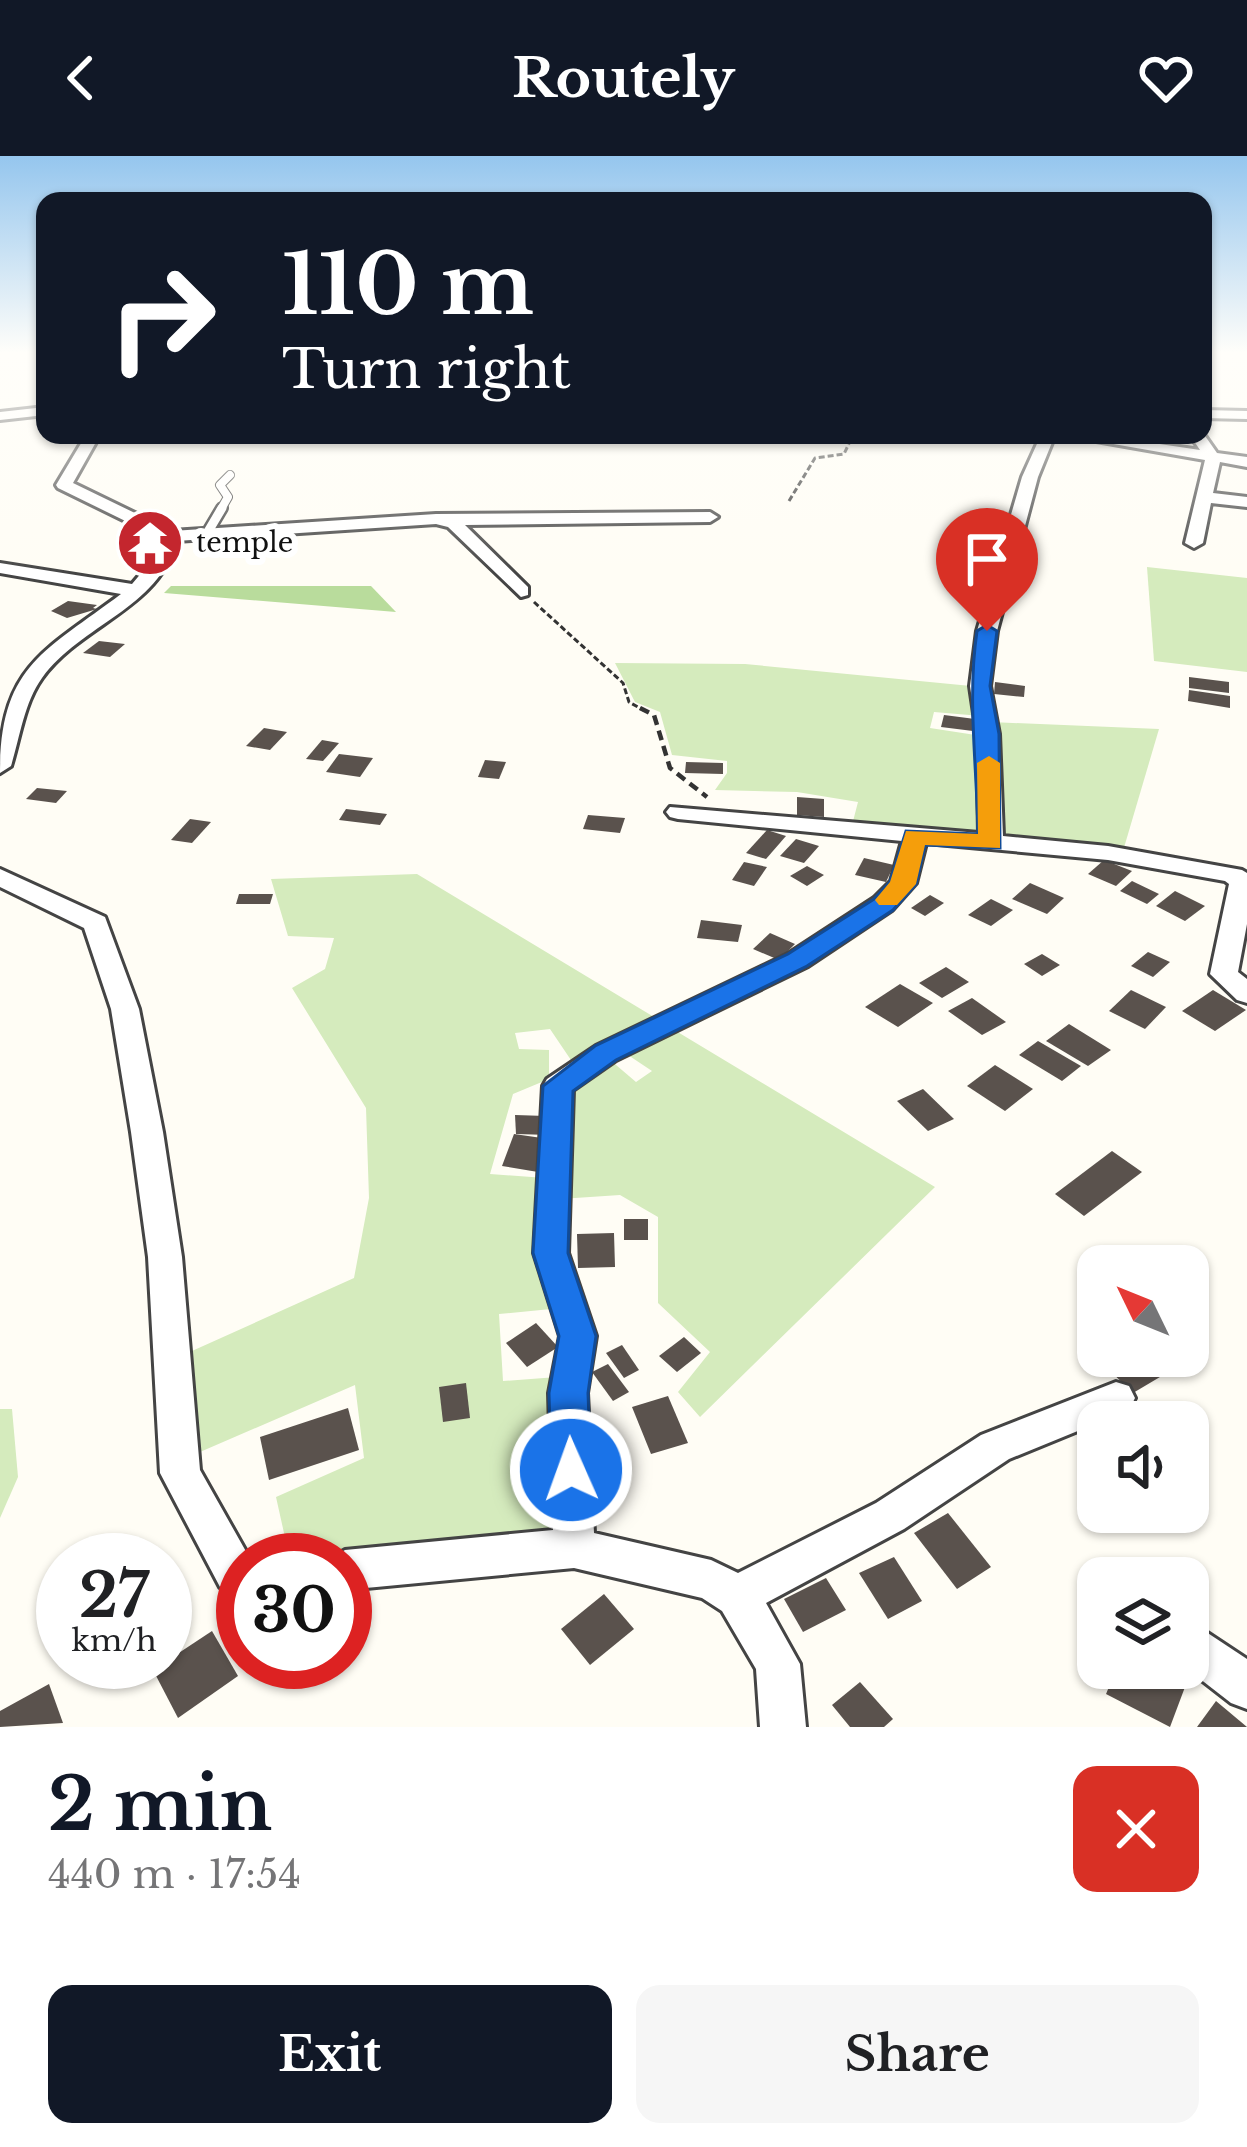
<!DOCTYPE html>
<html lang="en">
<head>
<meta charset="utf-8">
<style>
  :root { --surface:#fff; --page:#f6f6f6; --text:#202124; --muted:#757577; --accent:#111827 }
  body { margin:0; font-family:"Libre Baskerville",serif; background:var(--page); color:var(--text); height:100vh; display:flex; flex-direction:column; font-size:45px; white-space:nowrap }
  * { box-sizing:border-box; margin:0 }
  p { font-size:39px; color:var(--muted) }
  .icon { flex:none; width:66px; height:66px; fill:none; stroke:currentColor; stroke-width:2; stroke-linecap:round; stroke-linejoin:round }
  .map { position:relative; height:1571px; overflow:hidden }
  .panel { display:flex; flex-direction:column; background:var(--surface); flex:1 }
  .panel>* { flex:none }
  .top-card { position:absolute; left:36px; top:36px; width:1176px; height:252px; border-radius:24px; box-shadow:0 3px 9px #0004; background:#111827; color:#fff; overflow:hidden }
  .needle { width:78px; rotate:313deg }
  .tools { position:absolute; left:1077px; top:1089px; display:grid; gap:24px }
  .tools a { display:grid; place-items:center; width:132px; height:132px; border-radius:24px; background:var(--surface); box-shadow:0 3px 9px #0004; font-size:60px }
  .speed { position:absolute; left:36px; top:1377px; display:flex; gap:24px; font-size:60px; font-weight:700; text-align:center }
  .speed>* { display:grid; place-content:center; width:156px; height:156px; border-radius:50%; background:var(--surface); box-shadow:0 3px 9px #0004; line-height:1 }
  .speed small { font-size:30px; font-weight:400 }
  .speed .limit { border:18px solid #d22; background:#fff; color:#111 }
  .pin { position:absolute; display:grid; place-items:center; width:102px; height:102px; color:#fff; margin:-123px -51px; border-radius:50% 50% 50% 0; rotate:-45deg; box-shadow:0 0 12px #0007 }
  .pin .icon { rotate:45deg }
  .me { position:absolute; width:132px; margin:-66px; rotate:358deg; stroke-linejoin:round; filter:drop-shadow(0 0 9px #0008) }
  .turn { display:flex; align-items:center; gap:42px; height:252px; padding:0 48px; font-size:54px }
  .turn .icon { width:156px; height:156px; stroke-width:2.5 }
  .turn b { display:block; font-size:84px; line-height:102px }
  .round { display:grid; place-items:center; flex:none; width:126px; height:126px; border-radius:24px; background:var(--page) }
  .overview { display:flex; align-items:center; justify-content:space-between; height:204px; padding:0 48px }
  h1 { font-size:72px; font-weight:700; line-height:90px; color:var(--accent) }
  .cta { display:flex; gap:24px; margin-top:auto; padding:24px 48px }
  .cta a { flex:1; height:138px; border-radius:24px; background:var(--accent); color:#fff; font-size:48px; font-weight:700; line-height:138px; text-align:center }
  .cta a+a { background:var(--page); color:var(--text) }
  header { display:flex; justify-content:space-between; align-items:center; height:156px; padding:0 48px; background:var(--accent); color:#fff; font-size:54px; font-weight:700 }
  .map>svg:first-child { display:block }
  .green { fill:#d5ebbd }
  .forest { fill:#b9dc9c }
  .building { fill:#5a524d }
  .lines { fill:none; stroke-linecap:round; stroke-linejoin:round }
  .service-far1-casing { stroke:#444; stroke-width:10 }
  .service-casing { stroke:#444; stroke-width:14 }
  .minor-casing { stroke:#444; stroke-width:6 }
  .path-far1 { stroke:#333; stroke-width:3; stroke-dasharray:6 3; stroke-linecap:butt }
  .path { stroke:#333; stroke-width:4.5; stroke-dasharray:10 6; stroke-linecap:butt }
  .service-far1 { stroke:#fff; stroke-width:8 }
  .service { stroke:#fff; stroke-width:9 }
  .minor { fill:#fff; fill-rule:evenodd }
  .route { fill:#1a73e8; stroke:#114b97; stroke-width:3 }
  .slow { fill:#f59e0b }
  .labels { text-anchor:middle; stroke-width:12; stroke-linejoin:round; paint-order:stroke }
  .far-poi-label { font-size:27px; fill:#111; stroke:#fff; text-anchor:start }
</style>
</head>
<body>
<header><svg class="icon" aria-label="back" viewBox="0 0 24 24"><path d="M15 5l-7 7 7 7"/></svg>Routely<svg class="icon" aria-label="heart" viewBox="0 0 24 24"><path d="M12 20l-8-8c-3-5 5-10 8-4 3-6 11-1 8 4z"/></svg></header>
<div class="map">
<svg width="1247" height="1571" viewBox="0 0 1247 1571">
  <rect width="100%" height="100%" fill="#fffdf5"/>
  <g class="green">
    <path d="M1147 411 1247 422V516L1154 505Z"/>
    <path d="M615 507 745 508 971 530 981 560 934 556 930 572 982 580 989 685 851 673 858 646 797 636 715 634 727 617V605L672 599 660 556 635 546Z"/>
    <path d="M991 566 1159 573 1123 695 995 685Z"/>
    <path d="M417 718 659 864 575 910 550 873 515 877 519 893 549 894V923L513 938 490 1018 545 1022 551 1153 499 1158 503 1225 557 1221 550 1385 290 1404 276 1341 364 1302 355 1229 200 1296 192 1195 354 1122 369 1042 366 952 292 832 325 813 334 782 288 780 271 723Z"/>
    <path d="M671 872 935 1031 700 1261 678 1236 710 1196 658 1147V1061L620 1039 560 1043 571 926 609 903 636 926 652 915 622 895Z"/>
    <path d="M0 1253H12L18 1321 0 1362Z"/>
  </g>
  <path class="forest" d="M171 430H371L396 456 164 437Z"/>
  <g class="building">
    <path d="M68 445 97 449 93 452 97 453 67 462 51 455Z"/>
    <path d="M99 485 125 488 110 501 83 497Z"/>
    <path d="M1189 521 1229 526V537L1189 532Z"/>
    <path d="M995 526 1025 530 1024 541 994 538Z"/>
    <path d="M1189 534 1230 540V552L1188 545Z"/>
    <path d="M944 559 975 563 973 575 941 571Z"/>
    <path d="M264 572 287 576 270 594 246 590Z"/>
    <path d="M322 584 339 587 323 605 306 603Z"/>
    <path d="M339 598 373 602 360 621 326 616Z"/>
    <path d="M485 604 506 606 499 623 478 621Z"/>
    <path d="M686 606 723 607V618L685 617Z"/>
    <path d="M37 632 67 635 56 647 26 643Z"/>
    <path d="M797 641 824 643V661L797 659Z"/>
    <path d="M346 653 387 658 380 669 339 664Z"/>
    <path d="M588 659 625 662 620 677 583 673Z"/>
    <path d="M190 663 211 666 192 687 171 684Z"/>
    <path d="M767 674 786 680 766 703 746 697Z"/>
    <path d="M796 683 819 690 804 707 780 700Z"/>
    <path d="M864 702 894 709 886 726 855 719Z"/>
    <path d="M1104 704 1132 715 1116 730 1088 718Z"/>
    <path d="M744 706 767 711 754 730 732 724Z"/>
    <path d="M807 710 824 719 807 730 790 720Z"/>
    <path d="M1132 725 1159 738 1147 748 1120 735Z"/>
    <path d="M1030 727 1064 742 1047 758 1012 743Z"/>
    <path d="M1175 735 1205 750 1185 765 1156 750Z"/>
    <path d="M239 738H273L270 748H236Z"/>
    <path d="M930 739 944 747 925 760 911 752Z"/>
    <path d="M991 743 1013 754 991 770 968 759Z"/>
    <path d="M701 764 742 769 738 786 697 782Z"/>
    <path d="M770 777 795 788 779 804 753 793Z"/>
    <path d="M1148 796 1170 806 1153 821 1131 810Z"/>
    <path d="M1042 798 1060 809 1042 820 1024 808Z"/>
    <path d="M946 811 969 826 942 842 919 827Z"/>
    <path d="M900 828 933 847 898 871 865 851Z"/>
    <path d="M1131 834 1166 851 1145 873 1109 855Z"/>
    <path d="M1213 834 1246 854 1215 875 1182 855Z"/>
    <path d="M972 842 1006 866 982 879 948 855Z"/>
    <path d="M1069 868 1111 894 1088 910 1046 885Z"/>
    <path d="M1038 885 1081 910 1062 925 1019 899Z"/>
    <path d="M995 909 1033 933 1005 955 967 930Z"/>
    <path d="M923 933 954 963 928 975 897 945Z"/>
    <path d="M515 959 546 960 550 979 516 978Z"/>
    <path d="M514 978 549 983 538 1016 502 1010Z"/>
    <path d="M1112 995 1142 1016 1084 1060 1055 1038Z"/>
    <rect x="624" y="1063" width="24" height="21"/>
    <path d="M614 1077 615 1111 578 1112 577 1078Z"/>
    <path d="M536 1167 558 1191 527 1211 506 1187Z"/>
    <path d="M684 1181 701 1197 677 1216 659 1200Z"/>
    <path d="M622 1189 639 1214 624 1222 606 1197Z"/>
    <path d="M1188 1190 1197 1199 1133 1237 1106 1211 1124 1200H1188Z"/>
    <path d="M608 1208 629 1236 613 1245 592 1216Z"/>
    <path d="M466 1227 470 1262 443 1266 439 1231Z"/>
    <path d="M668 1240 688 1287 651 1298 632 1251Z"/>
    <path d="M348 1252 359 1294 269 1324 260 1281Z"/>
    <path d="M948 1357 991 1411 957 1433 914 1377Z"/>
    <path d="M894 1401 922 1445 888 1463 859 1417Z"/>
    <path d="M826 1422 846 1454 803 1476 784 1443Z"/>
    <path d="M604 1438 634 1473 590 1509 561 1473Z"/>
    <path d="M212 1475 238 1520 178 1562 153 1514Z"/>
    <path d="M1117 1512H1153L1185 1531 1170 1571 1106 1538Z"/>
    <path d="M860 1526 893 1563 884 1571H850L832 1549Z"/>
    <path d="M49 1528 63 1567 0 1571V1555Z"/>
    <path d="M1216 1545 1247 1571H1197Z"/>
  </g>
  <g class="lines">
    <g class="service-far1-casing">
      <path id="service-far1" d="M220 355 228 341 220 329 230 319"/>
    </g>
    <g class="service-casing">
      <path id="service" d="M206 379 222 352"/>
    </g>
    <g class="minor-casing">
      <g id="minor">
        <path d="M45 251V259L0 264V256Z"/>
        <path d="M1203 254 1247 255V263L1203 262Z"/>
        <path d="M1203 277 1217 297 1247 301V311L1220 306 1213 337 1247 341V351L1211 347 1203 387 1194 392 1185 387 1205 304 1062 279H1099L1200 294 1190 279Z"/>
        <path d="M86 279H100L73 327 172 375 436 358 710 356 718 361 710 366 465 369 528 431V439L521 441 448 371 436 368 176 385C159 453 81 468 42 522 24 547 20 581 11 610L0 617C0 510 44 496 121 438L0 417V407L132 428 154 402 160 382 58 332 56 329Z"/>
        <path d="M1041 279H1055L1038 321 997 475 990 530 999 578 1003 680 1108 690 1242 714 1247 717V768L1238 816 1247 823V847L1237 844 1210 818 1229 728 1225 725 1108 704 926 687 916 727 892 754 808 810 616 904 573 934 568 1097 596 1180 587 1237 594 1377 711 1404 738 1417 876 1347 981 1279 1116 1226 1129 1230 1135 1242 1129 1254 1009 1303 904 1373 766 1447 800 1508 806 1571H760L756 1513 722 1455 702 1442 574 1412 345 1434V1404H328L345 1394 553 1374 549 1237 560 1180 534 1097 543 930 547 923 596 890 788 798 874 742 891 725 902 685 678 663 670 661 666 656 670 651 979 677 977 578 970 530 977 475 1022 321Z"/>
        <path d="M0 713 105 761 139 853 163 976 182 1101 200 1314 248 1399 258 1404H243V1437L220 1431 160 1317 148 1101 131 976 111 853 84 772 0 731Z"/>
        <path d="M1188 1464 1247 1503V1553L1231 1547 1186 1512Z"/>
      </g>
    </g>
    <g class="path-far1">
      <path d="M789 345 815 302 844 298 853 279"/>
      <path d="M534 446 623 527 629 546 645 555"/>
    </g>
    <path class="path" d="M640 552 654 559 670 612 707 641"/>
    <use href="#service-far1" class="service-far1"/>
    <use href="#service" class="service"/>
    <use href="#minor" class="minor"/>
  </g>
  <linearGradient id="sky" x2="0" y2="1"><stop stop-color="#95c6ee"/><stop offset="0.47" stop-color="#fffefa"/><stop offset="1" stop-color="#fffefa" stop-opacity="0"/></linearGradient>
  <rect width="1247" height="418" fill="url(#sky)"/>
  <path class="route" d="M987 469 997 475 990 530 999 578 1000 692 925 689 916 728 893 754 807 810 616 904 573 935 568 1097 596 1180 588 1237 591 1314 585 1327 571 1332 557 1327 551 1314 549 1237 559 1180 533 1097 543 930 595 890 788 798 874 743 890 726 906 675 978 678C977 610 967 542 977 475Z"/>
  <path class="slow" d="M989 600 1000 607V692L925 689 916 728 897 749H879L875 744 890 726 906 675 978 678 977 607Z"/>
  <defs>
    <g id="temple-disc" transform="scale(3.45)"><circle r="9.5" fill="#c4262e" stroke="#fff"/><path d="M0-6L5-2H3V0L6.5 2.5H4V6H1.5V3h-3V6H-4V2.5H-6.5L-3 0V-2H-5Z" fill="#fff"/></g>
  </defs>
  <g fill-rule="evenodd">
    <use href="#temple-disc" x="150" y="387"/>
  </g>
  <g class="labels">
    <g class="far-poi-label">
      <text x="196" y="396">temple</text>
    </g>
  </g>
</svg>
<div class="tools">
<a><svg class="needle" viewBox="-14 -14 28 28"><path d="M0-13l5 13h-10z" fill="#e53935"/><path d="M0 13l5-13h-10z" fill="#757577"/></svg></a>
<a><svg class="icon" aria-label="sound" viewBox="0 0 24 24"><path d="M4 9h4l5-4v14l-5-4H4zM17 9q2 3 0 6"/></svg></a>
<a><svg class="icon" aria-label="layers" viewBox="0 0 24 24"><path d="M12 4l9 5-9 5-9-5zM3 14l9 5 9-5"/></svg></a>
</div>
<div class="speed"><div>27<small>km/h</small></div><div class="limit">30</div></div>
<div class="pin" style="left:987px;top:475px;background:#d93025"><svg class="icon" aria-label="arrive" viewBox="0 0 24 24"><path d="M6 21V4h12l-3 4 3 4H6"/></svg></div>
<svg class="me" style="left:571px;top:1314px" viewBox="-20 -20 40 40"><circle r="17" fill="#1a73e8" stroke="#fff" stroke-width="3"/><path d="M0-11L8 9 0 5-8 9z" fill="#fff"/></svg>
<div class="top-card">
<div class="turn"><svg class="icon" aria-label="right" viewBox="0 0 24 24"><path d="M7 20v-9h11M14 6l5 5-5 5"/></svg><div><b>110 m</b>Turn right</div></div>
</div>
</div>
<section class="panel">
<div class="overview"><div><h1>2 min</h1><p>440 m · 17:54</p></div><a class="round" style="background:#d93025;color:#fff"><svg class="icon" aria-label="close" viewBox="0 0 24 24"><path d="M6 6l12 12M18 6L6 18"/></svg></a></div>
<div class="cta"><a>Exit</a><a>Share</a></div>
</section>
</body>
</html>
